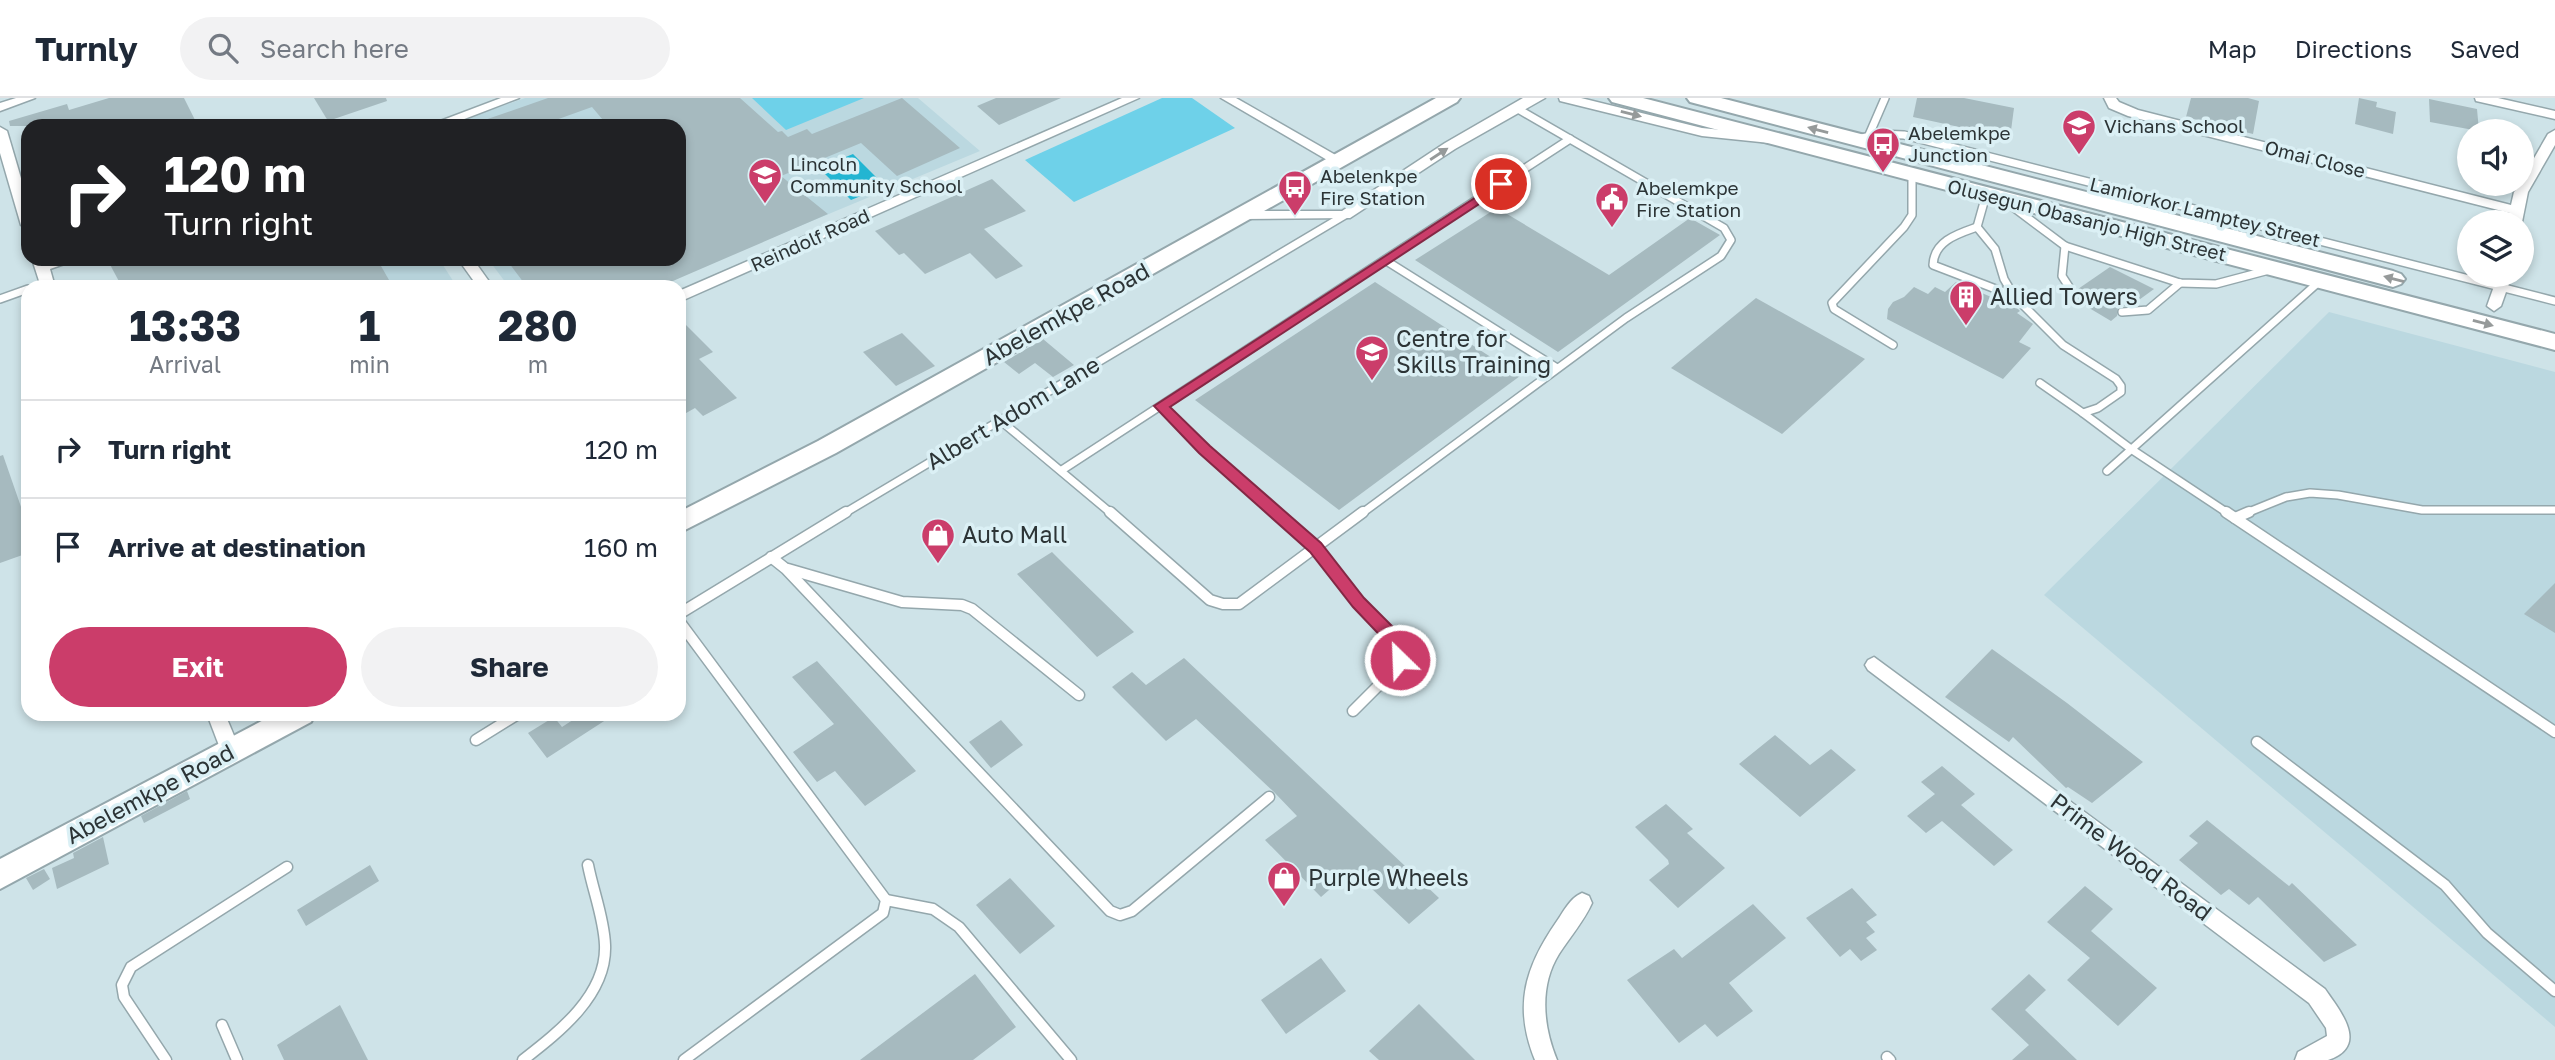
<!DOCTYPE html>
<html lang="en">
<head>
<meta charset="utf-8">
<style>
  :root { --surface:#fff; --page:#f2f2f3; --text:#1f2937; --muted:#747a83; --line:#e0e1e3; --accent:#cb3d6a }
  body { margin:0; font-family:"Golos Text",sans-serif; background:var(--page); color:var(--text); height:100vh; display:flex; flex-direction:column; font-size:26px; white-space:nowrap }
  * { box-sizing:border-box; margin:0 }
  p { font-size:23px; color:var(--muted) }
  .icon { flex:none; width:38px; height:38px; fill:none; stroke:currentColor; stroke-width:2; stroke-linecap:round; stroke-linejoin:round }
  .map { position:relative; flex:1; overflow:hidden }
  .sheet { position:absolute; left:21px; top:182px; width:665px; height:441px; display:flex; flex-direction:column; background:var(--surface); border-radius:21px; box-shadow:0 4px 10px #0003 }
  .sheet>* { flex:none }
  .top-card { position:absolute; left:21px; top:21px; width:665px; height:147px; border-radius:21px; box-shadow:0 4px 10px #0003; background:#202124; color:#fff; overflow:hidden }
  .fabs { position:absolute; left:2457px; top:21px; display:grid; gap:14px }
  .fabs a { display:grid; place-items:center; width:77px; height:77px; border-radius:50%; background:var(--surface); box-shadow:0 4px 10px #0003; font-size:35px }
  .pin { position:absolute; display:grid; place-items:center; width:60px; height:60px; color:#fff; margin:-30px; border:4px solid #fff; border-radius:50%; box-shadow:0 2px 7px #0007 }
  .me { position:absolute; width:77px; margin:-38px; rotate:336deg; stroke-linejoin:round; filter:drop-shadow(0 0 5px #0008) }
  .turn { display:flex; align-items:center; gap:24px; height:147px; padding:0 28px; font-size:32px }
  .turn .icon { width:91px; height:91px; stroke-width:2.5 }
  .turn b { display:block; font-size:49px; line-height:60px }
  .eta { display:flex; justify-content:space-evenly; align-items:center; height:119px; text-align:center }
  .eta b { font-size:42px; font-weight:700; line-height:49px }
  .primary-button { display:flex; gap:14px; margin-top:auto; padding:14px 28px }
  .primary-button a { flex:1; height:80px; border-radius:42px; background:var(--accent); color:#fff; font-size:28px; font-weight:700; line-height:80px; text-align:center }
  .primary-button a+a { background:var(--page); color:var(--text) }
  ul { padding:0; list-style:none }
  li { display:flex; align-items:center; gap:21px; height:98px; padding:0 28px; border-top:2px solid var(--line) }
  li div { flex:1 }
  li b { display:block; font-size:26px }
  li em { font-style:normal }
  header { display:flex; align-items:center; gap:42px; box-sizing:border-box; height:98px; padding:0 35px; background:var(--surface); border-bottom:2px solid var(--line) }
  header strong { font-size:33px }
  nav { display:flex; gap:38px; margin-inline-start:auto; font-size:24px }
  .search { width:490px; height:63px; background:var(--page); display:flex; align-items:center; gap:18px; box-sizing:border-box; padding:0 24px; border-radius:38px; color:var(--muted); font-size:26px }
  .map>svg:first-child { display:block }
  .built { fill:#bbd8e0 }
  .green { fill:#6ed1e9 }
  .water { fill:#23b5d2 }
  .building { fill:#a6babf }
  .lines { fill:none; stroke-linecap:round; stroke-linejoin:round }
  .lane-far1-casing { stroke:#94a7ac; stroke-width:10 }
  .lane-casing { stroke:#94a7ac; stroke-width:13 }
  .street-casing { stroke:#94a7ac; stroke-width:3 }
  .secondary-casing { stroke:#94a7ac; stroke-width:4 }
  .primary-casing { stroke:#94a7ac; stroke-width:4 }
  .lane-far1 { stroke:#fff; stroke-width:7 }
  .lane { stroke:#fff; stroke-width:10 }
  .street { fill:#fff; fill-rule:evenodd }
  .secondary { fill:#fff; fill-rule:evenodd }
  .primary { fill:#fff; fill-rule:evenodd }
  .oneway { fill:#969a9a }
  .route { fill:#cb3d6a; stroke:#842845; stroke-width:2 }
  .labels { text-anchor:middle; stroke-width:7; stroke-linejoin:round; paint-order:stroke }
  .far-poi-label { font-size:19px; fill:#2c3436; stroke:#dbf0f5; text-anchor:start }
  .far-street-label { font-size:19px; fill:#2c3436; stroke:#dbf0f5 }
  .poi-label { font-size:23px; fill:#2c3436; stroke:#dbf0f5; text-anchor:start }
  .street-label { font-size:23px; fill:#2c3436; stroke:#dbf0f5 }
</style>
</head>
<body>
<header>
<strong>Turnly</strong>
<div class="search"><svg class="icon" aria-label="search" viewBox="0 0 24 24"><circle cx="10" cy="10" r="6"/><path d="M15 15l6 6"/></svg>Search here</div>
<nav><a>Map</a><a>Directions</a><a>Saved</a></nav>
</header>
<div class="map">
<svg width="2555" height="962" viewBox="0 0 2555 962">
  <rect width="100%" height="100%" fill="#cee3e8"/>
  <g class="built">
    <path d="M525 0H918L980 53 653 189H509L488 161H679V28H446Z"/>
    <path d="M329 161H439L457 189H261Z"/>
    <path d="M2329 214 2555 274V929L2044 497Z"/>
  </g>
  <g class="green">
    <path d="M752 0H864L786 32Z"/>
    <path d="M1162 0H1192L1235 30 1074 104 1025 62Z"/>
  </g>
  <path class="water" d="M853 56 885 88 851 102 819 70Z"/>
  <g class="building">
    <path d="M109 0H184L195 22 178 28H10L9 23 67 6 69 12Z"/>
    <path d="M314 0H386L387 3 328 23Z"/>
    <path d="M548 0H740L778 34 782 33 788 39 807 31 812 36 902 0 960 50 897 78 861 45 781 78 828 116 659 189H527L506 161H679V28H608L592 9 539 28H476V25Z"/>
    <path d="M996 0H1061L999 27 977 8Z"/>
    <path d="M1917 0H1964L2014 10 2010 40 1913 19Z"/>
    <path d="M2191 0H2248L2259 3 2253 36 2186 19Z"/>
    <path d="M2359 0 2377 4 2376 9 2396 14 2393 36 2355 26Z"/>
    <path d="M2429 1 2477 11 2479 33 2430 24Z"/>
    <path d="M992 81 1026 113 984 131 1023 168 996 181 970 155 925 176 904 155 899 157 875 133Z"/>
    <path d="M1497 110 1609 177 1690 120 1720 137 1558 254 1415 162Z"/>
    <path d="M107 161H377L393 189H122Z"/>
    <path d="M2110 169 2154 191 2132 207 2118 209 2117 218 2111 223 2074 201 2079 197 2078 191Z"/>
    <path d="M1375 184 1520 278 1339 412 1195 302Z"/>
    <path d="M1956 184 2017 210 2020 213 2017 215 2033 226 2019 244 2031 250 2003 281 1887 221 1888 211 1893 204 1904 199 1914 189 1928 196 1935 189 1945 194Z"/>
    <path d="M1756 200 1865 261 1782 336 1671 270Z"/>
    <path d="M679 220 713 254 699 261 737 300 703 318 695 310 679 319Z"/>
    <path d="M902 235 935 268 896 288 863 254Z"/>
    <path d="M1043 241 1074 267 1053 279 1035 265 1019 276 1004 264Z"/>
    <path d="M3 357 28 429V455L0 465V358Z"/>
    <path d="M1052 454 1066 468 1134 534 1097 559 1017 476Z"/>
    <path d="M2555 485V535L2524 516Z"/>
    <path d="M1992 551 2067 605 2143 664 2092 705 2068 689 2066 690 2013 639 2009 644 1945 599Z"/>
    <path d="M1184 560 1439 800 1409 826 1352 772 1321 799 1265 742 1297 718 1274 694 1196 621 1166 643 1112 589 1132 574 1146 587Z"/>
    <path d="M817 563 916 673 865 708 835 673 817 684 793 654 834 626 792 579Z"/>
    <path d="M582 616H615L547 660 528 635 554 619 562 629Z"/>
    <path d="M1001 622 1023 647 991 670 969 644Z"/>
    <path d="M1775 637 1810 667 1831 651 1856 672 1800 719 1739 666Z"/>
    <path d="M1942 668 1975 696 1961 707 2013 752 1994 768 1942 723 1926 735 1907 718 1935 696 1921 684Z"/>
    <path d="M187 693 190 701 144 725 141 718Z"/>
    <path d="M1666 706 1693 731 1687 735 1725 770 1678 810 1649 782 1669 766 1668 762 1635 729Z"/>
    <path d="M2207 722 2289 788 2292 785 2357 847 2324 864 2258 799 2249 807 2229 791 2221 797 2179 762 2198 745 2189 738Z"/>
    <path d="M103 739 109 766 57 791 52 770 74 760 73 755Z"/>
    <path d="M370 767 379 783 306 828 297 812Z"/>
    <path d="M44 771 50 781 33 792 26 780Z"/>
    <path d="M1010 780 1055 828 1020 856 976 807Z"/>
    <path d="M2085 788 2113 811 2091 833 2157 890 2118 928 2067 882 2090 860 2047 824Z"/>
    <path d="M1852 790 1877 817 1866 824 1875 834 1866 840 1877 852 1861 863 1850 851 1840 859 1806 820Z"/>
    <path d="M1753 806 1786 840 1729 885 1753 913 1717 939 1705 926 1679 945 1627 882 1674 851 1682 860Z"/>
    <path d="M1321 860 1346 893 1286 936 1261 902Z"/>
    <path d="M975 876 1016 929 973 962H860Z"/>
    <path d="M2029 876 2046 892 2025 912 2077 962H2012L2029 947 1991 911Z"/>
    <path d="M1419 906 1475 962H1379L1369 953Z"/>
    <path d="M340 907 368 962H284L277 947Z"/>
  </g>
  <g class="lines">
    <g class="lane-far1-casing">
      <g id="lane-far1">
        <path d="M1869 37 1885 0"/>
        <path d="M1857 41 1880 36 1904 37 2555 203"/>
        <path d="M1986 97 1977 129 1995 151 2004 181 2014 198 2063 247 2116 281 2121 288V294L2098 310 2083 315 2040 285"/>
        <path d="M2005 103 2065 148 2180 185 2216 186 2269 172"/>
        <path d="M1977 129C1957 136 1934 143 1933 167L2014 198"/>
        <path d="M2065 148 2062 178 2073 195"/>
        <path d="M1385 162 1557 270"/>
        <path d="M0 201 28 191"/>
        <path d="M2122 214 2148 212 2180 185"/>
        <path d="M1893 247 1834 211 1832 205 1904 129 1912 117V78"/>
        <path d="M1161 308 1204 351 1278 416"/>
        <path d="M2083 315 2131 351 2229 416"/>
        <path d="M1001 323 1112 416"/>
        <path d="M1062 372 1570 41"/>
        <path d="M2107 373 2321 182"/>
        <path d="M843 416 1345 117"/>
        <path d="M1361 416 1626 220 1721 158 1731 142 1724 130 1518 11"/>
        <path d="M2244 416 2286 399 2310 395 2338 397 2422 412H2555"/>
      </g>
    </g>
    <g class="lane-casing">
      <g id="lane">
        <path d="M1110 414 1210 502 1223 506H1239L1363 414"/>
        <path d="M1276 414 1315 449 1359 505 1402 549 1390 576 1353 613"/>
        <path d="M2226 414 2555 634"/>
        <path d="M2235 420 2249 414"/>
        <path d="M771 459 786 471 1110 813 1120 817 1132 813 1269 699"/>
        <path d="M788 471 902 504 962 507 972 511 1079 597"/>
        <path d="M679 516 846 414"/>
        <path d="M679 523 886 802 883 815 684 962"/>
        <path d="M476 642 518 616"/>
        <path d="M2257 644 2445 787 2487 835 2555 893"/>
        <path d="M886 802 933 811 959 829 1071 962"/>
        <path d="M222 927 237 962"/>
        <path d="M1887 959 1890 962"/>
        <path d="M166 962 124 899 122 887 131 869 287 769"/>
        <path d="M523 962C559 934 607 897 605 847 604 820 593 793 588 767"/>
      </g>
    </g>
    <g class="street-casing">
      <g id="street">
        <path d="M16 0H35L0 13V5Z"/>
        <path d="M501 0H519L446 28H427Z"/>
        <path d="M1122 0H1139L679 204V193Z"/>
        <path d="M1221 0H1236L1346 63 1344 66H1334Z"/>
        <path d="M1523 0H1545L1455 51 1350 120 1242 121 1235 117 1242 113H1342L1445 45Z"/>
        <path d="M1559 0H1581L1702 30 1770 37 1777 41 1770 45 1702 38 1560 3Z"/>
        <path d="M2104 0H2116L2119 4 2138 12 2511 107 2514 94 2522 86V81L2548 36 2555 32V47L2528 94 2522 124H2508L2510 115 2128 18 2109 10Z"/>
        <path d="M2475 0H2498L2555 13V21L2476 3Z"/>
        <path d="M0 29 7 33 28 104V131L21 127 0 55Z"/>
        <path d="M32 161H72L70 164 50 171 55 189H41Z"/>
        <path d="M458 161H473L493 189H478Z"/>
        <path d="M2498 177H2512L2501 208 2494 213 2487 208Z"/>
        <path d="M1874 559 2325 891C2340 913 2370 948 2328 962 2319 962 2305 962 2295 962L2298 954 2327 938 2326 930 2309 905 1868 572 1865 567 1868 562Z"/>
        <path d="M207 616H225L240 652 237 658 230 660 223 658Z"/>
        <path d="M1582 795 1589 798 1592 805C1584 823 1570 839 1559 856 1539 888 1543 928 1557 962H1535C1513 908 1525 869 1557 823 1564 813 1570 800 1582 795Z"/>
      </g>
    </g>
    <g class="secondary-casing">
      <g id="secondary">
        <path d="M1436 0H1460L1457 4 836 355 679 435V414L818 343Z"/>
        <path d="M275 616H315L311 624 0 791V761Z"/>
      </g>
    </g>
    <g class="primary-casing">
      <g id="primary">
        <path d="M1609 0H1643L2555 236V252L1612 4Z"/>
        <path d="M1687 0H1721L2393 173 2401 176 2405 181 2401 186 2393 189 1690 4Z"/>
      </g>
    </g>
    <use href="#lane-far1" class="lane-far1"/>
    <use href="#lane" class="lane"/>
    <use href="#street" class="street"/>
    <use href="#secondary" class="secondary"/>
    <use href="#primary" class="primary"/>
  </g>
  <defs><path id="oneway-solid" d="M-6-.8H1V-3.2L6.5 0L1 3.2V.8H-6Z" transform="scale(1.75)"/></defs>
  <g class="oneway">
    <use href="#oneway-solid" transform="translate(1631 16) rotate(14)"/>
    <use href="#oneway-solid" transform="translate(1818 32) rotate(-165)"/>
    <use href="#oneway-solid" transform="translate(1439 56) rotate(-33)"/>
    <use href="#oneway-solid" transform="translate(2394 181) rotate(-165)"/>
    <use href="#oneway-solid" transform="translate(2483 225) rotate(15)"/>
  </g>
  <path class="route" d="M1501 83 1507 86 1505 89 1170 309 1210 348 1321 445 1364 500 1408 544C1411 551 1409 560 1406 567H1394L1392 562 1393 551 1353 509 1310 454 1199 355 1154 308Z"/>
  <defs>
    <g id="school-pin" transform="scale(1.75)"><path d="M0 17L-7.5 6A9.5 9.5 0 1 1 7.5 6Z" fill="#cb3d6a" stroke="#dbf0f5"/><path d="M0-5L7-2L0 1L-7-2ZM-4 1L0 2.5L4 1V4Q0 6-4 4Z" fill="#fff"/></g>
    <g id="bus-pin" transform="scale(1.75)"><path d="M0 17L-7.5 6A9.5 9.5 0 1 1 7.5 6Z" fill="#cb3d6a" stroke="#dbf0f5"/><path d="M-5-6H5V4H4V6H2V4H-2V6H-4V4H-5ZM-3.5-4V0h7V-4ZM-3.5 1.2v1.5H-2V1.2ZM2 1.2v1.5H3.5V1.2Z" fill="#fff"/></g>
    <g id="civic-pin" transform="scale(1.75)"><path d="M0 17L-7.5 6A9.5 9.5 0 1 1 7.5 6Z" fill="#cb3d6a" stroke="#dbf0f5"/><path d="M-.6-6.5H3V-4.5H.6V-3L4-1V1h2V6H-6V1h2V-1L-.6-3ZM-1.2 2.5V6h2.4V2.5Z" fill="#fff"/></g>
    <g id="building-pin" transform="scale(1.75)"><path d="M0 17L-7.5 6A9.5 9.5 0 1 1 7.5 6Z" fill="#cb3d6a" stroke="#dbf0f5"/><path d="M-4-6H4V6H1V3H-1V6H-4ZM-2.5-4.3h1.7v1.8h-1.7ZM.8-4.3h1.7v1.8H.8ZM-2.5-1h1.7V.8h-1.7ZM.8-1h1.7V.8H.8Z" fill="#fff"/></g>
    <g id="shop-pin" transform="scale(1.75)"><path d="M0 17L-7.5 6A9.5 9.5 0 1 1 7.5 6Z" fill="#cb3d6a" stroke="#dbf0f5"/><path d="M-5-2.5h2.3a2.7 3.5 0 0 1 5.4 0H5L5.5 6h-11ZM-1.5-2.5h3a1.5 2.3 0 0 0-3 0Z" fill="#fff"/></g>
  </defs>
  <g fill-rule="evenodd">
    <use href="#school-pin" x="2079" y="28"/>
    <use href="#bus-pin" x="1883" y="46"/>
    <use href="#school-pin" x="765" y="77"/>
    <use href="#bus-pin" x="1295" y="89"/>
    <use href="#civic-pin" x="1612" y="101"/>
    <use href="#building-pin" x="1966" y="199"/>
    <use href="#school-pin" x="1372" y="254"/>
    <use href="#shop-pin" x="938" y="437"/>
    <use href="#shop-pin" x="1284" y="780"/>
  </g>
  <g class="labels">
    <g class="far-poi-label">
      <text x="2104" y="35">Vichans School</text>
      <text x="1908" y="42">Abelemkpe<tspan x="1908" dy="22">Junction</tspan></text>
      <text x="790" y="73">Lincoln<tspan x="790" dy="22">Community School</tspan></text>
      <text x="1320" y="85">Abelenkpe<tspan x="1320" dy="22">Fire Station</tspan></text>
      <text x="1636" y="97">Abelemkpe<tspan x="1636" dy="22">Fire Station</tspan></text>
    </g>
    <g class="far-street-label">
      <text transform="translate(2315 61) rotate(14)" y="7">Omai Close</text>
      <text transform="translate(2205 114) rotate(14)" y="7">Lamiorkor Lamptey Street</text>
      <text transform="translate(2087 122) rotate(14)" y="7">Olusegun Obasanjo High Street</text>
      <text transform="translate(810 142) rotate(-24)" y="7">Reindolf Road</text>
    </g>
    <g class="poi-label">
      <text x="1990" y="207">Allied Towers</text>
      <text x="1396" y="249">Centre for<tspan x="1396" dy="26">Skills Training</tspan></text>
      <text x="962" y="445">Auto Mall</text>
      <text x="1308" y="788">Purple Wheels</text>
    </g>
    <g class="street-label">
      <text transform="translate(1066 216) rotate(-29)" y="8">Abelemkpe Road</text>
      <text transform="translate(1013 315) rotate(-31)" y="8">Albert Adom Lane</text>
      <text transform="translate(150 696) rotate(-28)" y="8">Abelemkpe Road</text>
      <text transform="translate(2131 759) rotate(37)" y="8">Prime Wood Road</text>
    </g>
  </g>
</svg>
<div class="fabs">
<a><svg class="icon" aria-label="sound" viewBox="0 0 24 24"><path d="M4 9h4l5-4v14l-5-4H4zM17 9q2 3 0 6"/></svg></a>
<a><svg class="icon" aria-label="layers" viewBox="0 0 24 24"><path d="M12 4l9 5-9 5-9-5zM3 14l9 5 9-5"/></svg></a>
</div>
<div class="pin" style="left:1501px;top:86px;background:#d93025"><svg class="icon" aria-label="arrive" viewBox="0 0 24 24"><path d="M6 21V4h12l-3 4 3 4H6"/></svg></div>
<svg class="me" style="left:1400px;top:562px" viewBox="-20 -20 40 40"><circle r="17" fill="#cb3d6a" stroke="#fff" stroke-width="3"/><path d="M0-11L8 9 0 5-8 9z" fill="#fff"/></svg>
<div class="top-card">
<div class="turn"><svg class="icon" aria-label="right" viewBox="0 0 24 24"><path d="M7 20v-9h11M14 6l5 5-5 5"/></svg><div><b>120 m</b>Turn right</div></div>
</div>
<section class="sheet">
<div class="eta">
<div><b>13:33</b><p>Arrival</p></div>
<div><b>1</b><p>min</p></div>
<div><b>280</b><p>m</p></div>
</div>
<ul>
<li><svg class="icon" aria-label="right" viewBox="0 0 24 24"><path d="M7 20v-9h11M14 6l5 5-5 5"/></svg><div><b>Turn right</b></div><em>120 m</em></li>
<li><svg class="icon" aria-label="arrive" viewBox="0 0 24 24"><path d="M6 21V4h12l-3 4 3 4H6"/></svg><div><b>Arrive at destination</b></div><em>160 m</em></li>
</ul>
<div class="primary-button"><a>Exit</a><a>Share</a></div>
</section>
</div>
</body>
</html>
